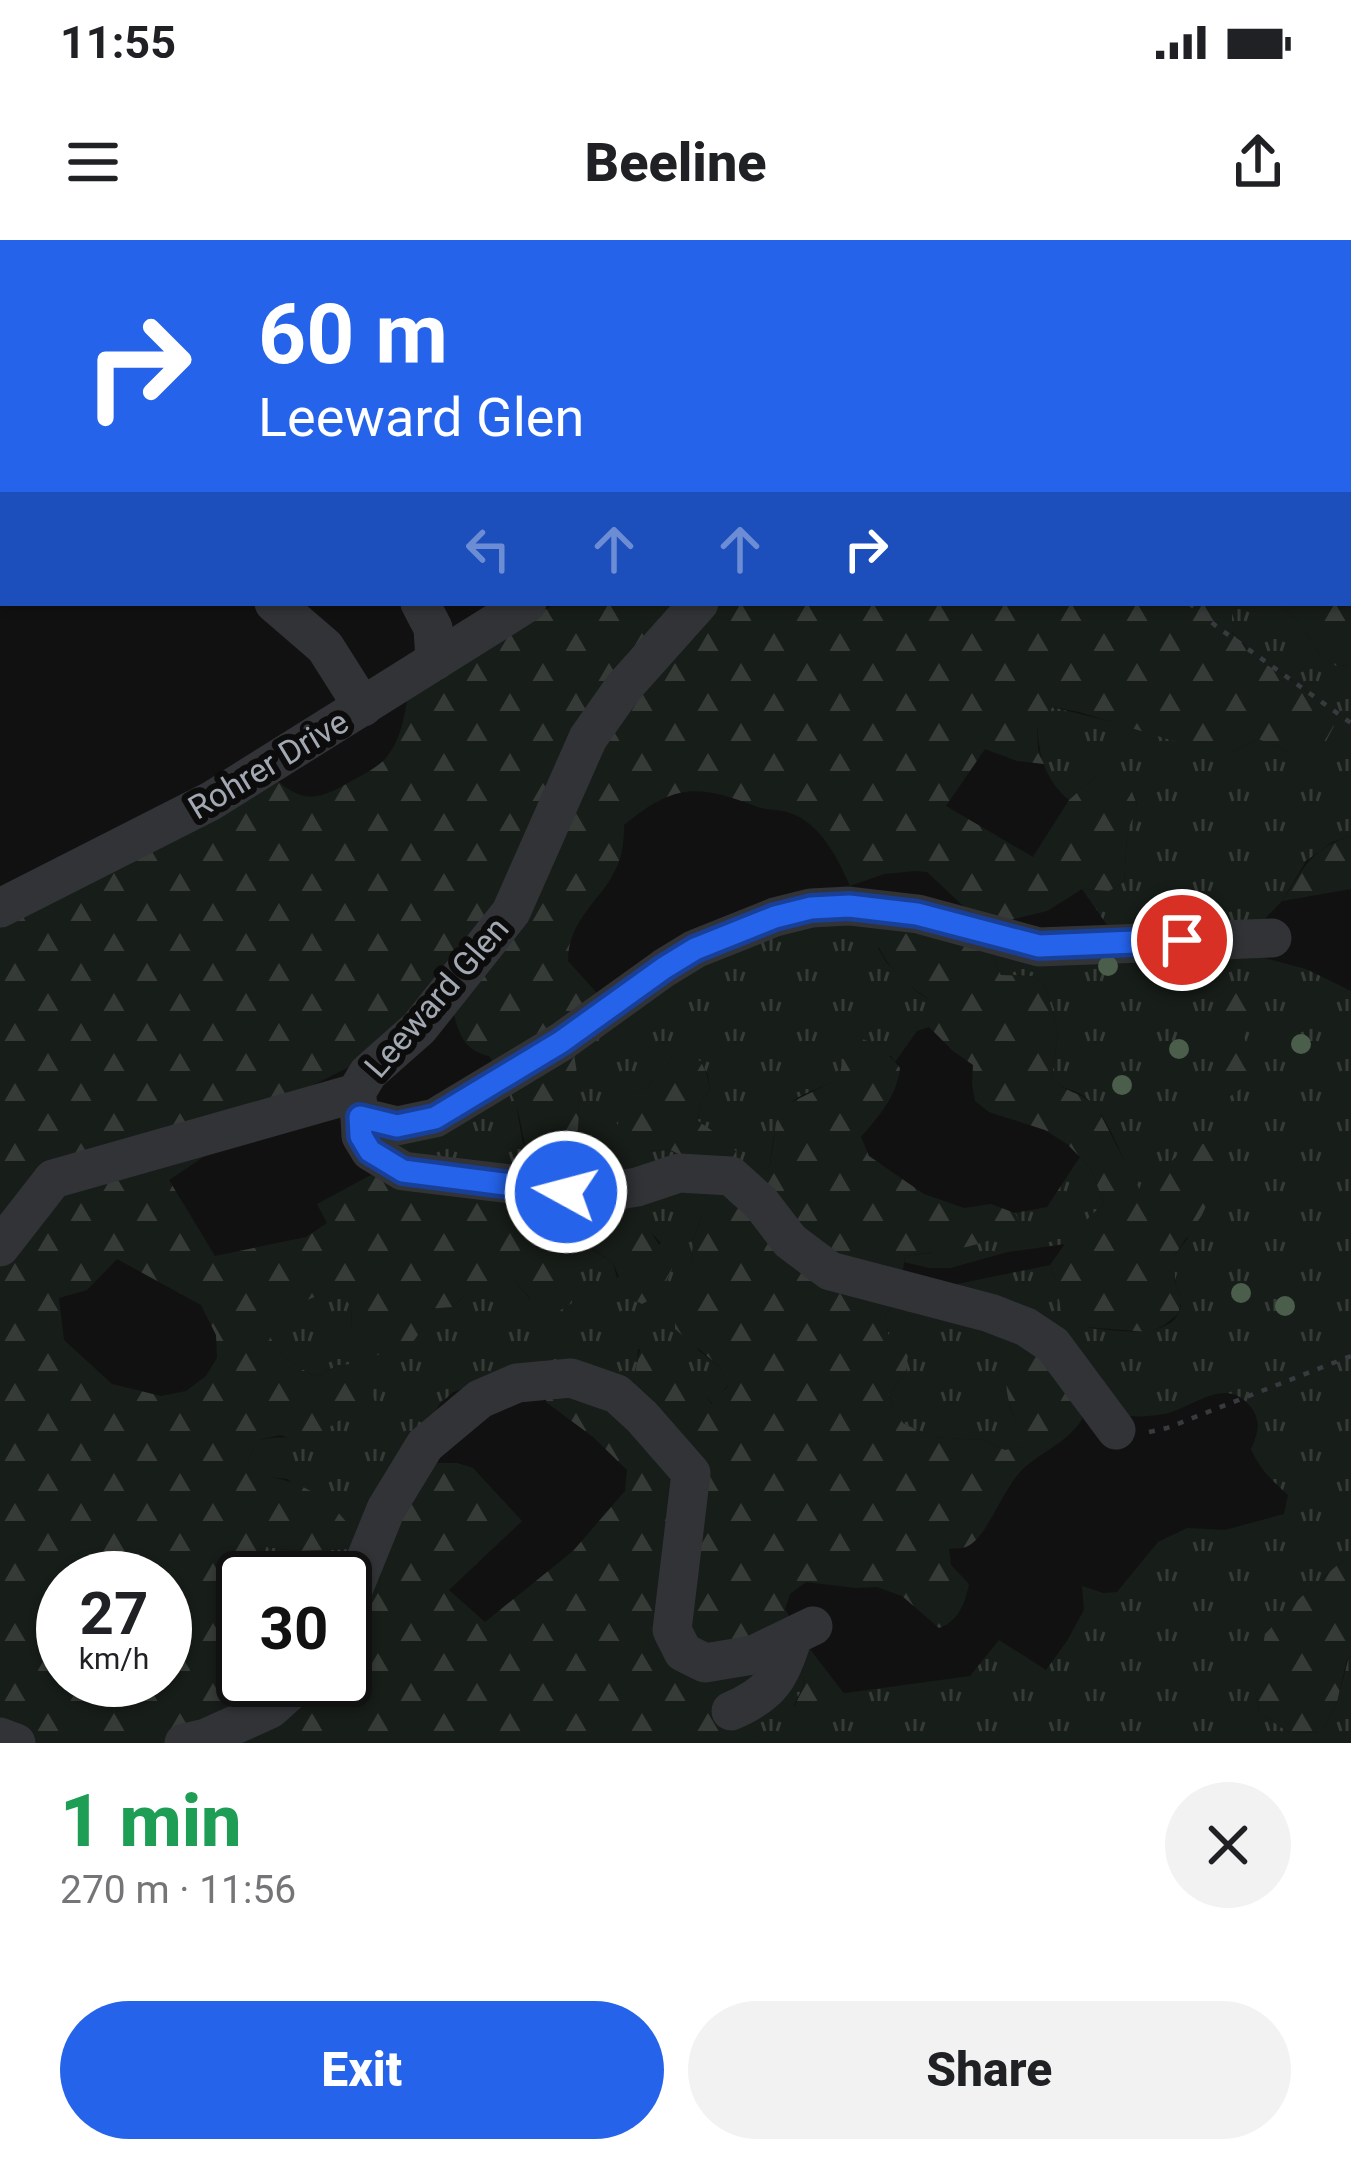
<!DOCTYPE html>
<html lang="en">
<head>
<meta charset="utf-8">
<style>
  :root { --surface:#fff; --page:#f2f2f2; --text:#202124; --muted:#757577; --accent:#2563eb }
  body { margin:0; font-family:Roboto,sans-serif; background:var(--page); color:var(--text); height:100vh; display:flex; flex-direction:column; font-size:45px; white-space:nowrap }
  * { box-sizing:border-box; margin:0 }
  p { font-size:39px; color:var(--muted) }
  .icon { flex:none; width:66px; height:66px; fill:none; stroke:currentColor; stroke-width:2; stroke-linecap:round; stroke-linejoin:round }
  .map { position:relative; height:1503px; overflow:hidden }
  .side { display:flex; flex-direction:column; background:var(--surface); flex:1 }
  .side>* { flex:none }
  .hud { position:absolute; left:0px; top:0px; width:1353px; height:366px; box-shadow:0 3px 9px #0004; background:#2563eb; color:#fff; overflow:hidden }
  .speed { position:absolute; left:36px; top:1311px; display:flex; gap:24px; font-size:60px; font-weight:700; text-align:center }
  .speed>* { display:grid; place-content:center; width:156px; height:156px; border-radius:50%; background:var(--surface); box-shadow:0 3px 9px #0004; line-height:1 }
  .speed small { font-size:30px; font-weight:400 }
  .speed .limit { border:6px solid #111; border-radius:18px; background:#fff; color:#111 }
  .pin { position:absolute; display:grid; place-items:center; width:102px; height:102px; color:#fff; margin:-51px; border:6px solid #fff; border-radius:50%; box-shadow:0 3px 12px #0007 }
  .me { position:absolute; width:132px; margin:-66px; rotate:277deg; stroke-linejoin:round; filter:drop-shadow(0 0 9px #0008) }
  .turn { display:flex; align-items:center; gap:42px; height:252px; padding:0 60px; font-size:54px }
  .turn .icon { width:156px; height:156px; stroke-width:2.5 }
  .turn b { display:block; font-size:84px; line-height:102px }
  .lanes { display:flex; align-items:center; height:114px; padding:0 60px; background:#0003; justify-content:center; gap:60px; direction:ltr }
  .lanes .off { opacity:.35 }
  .round { display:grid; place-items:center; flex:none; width:126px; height:126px; border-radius:63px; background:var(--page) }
  .head { display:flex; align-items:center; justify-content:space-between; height:204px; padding:0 60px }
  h1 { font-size:72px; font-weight:800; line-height:90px; color:#1e9e55 }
  .primary-button { display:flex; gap:24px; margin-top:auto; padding:24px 60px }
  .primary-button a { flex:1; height:138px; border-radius:72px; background:var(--accent); color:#fff; font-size:48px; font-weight:800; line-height:138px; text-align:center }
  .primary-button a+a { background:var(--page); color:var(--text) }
  .status { display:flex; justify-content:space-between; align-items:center; height:84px; padding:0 60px; background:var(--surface); direction:ltr }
  .status svg { height:33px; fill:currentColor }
  header { display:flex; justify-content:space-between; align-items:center; height:156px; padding:0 60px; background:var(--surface); font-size:54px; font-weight:800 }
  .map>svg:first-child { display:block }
  .grass { fill:url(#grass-tufts) }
  .forest { fill:url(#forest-firs); fill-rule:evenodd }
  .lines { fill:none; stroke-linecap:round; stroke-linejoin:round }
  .path { stroke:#383a3e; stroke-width:4.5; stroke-dasharray:6 9; stroke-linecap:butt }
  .minor { stroke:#323337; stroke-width:39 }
  .tree { fill:#4b5d4b }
  .route-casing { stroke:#184099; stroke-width:30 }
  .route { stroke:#2563eb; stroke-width:21 }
  .labels { text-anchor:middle; stroke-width:12; stroke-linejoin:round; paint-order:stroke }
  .street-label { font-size:33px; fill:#a3a9b2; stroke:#0c0c0d }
</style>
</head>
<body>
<div class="status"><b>11:55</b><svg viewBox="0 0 49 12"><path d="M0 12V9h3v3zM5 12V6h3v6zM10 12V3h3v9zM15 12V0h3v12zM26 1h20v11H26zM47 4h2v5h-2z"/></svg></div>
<header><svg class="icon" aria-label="menu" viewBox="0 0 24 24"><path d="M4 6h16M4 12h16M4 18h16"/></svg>Beeline<svg class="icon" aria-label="share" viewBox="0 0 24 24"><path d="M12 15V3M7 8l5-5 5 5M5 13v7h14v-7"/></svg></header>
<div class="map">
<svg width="1351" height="1503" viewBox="0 0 1351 1503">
  <defs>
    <pattern id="grass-tufts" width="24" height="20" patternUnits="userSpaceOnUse" patternTransform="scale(3)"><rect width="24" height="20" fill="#171d18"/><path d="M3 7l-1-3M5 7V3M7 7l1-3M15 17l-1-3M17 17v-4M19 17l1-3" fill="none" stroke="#363b37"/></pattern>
    <pattern id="forest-firs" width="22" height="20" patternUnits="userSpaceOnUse" patternTransform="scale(3)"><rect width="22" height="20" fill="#171d18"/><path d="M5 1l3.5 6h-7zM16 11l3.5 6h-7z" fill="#363b37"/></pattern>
  </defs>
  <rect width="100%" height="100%" fill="#111112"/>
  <g class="grass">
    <path d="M1242 363H1279L1303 386 1318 413 1336 426 1351 425V596L1332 602 1306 621 1282 661 1261 683 1107 685 1082 649 1109 651 1124 642 1127 593 1137 564 1131 549 1097 535 1069 560C1044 539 1039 515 1037 483L1052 467 1233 512 1258 499 1292 513 1317 460 1292 440 1257 419 1232 392 1231 374Z"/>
    <path d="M809 680 905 686 878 708 886 722 916 751 932 762 935 769 929 787 917 791 895 822 891 816 847 814 838 839C825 847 802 853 793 861 773 878 773 902 770 926L742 939 710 890 698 881 700 862 710 850 708 835 701 822 675 814 648 847 633 854 647 911 670 910 690 919 594 943 393 913 396 897 509 849 516 864 523 904 574 917C581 884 580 847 573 814L649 748Z"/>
    <path d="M991 705 1257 716 1306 729 1351 751V1313L1301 1357 1260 1426 1255 1451 1260 1473 1290 1493 1322 1492 1337 1462 1348 1420 1351 1416V1503H760V1497L737 1472 731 1437 802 1423 804 1445 794 1465 798 1487 831 1455 970 1436 999 1400 1046 1430 1067 1401 1084 1370 1082 1346 1103 1353 1117 1352 1158 1302 1187 1288 1225 1290 1284 1274 1288 1255C1272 1241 1260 1229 1251 1209 1258 1193 1262 1181 1250 1166 1225 1135 1193 1168 1164 1174 1148 1177 1133 1177 1117 1175L948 1046 1050 1025 1056 1041 1085 1087C1110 1090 1177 1103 1181 1064 1182 1055 1179 1054 1176 1045 1174 1036 1174 1025 1174 1016L1188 998 1159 949 1141 953C1123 925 1111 877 1085 857 1073 847 1065 853 1052 837L1058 791 1045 746 1033 736 1001 735 996 726Z"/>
    <path d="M1080 917 1090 927 1104 963 1065 1004 1008 1012 950 1028H929L904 1022 905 1016 930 1013 1020 986 1015 973 1047 967Z"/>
    <path d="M708 939 714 956 702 976 693 1000 692 1028 687 1047 698 1110 720 1127 728 1145 713 1164 695 1148 668 1113 638 1109 637 1130 631 1149 468 1147 453 1152 439 1165 341 1338 259 1337 260 1321 266 1307 298 1311 349 1309 288 1239 258 1236 248 1219 259 1200C297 1192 300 1208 338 1181V1125L317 1137C295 1126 275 1114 266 1089 285 1069 313 1054 341 1050L351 1067 352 1090 421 1089 422 1078 427 1069 453 1067 464 1056 515 1041 530 1059 541 994 520 987 482 958 595 967 584 1004 613 1023 617 1038 661 1003 644 985 630 959Z"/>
    <path d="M895 1063 938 1074 1036 1109 1006 1129C1006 1144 1007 1160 1013 1174 1019 1187 1022 1191 1023 1206L1005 1210 984 1200 931 1197 903 1183 888 1155 906 1132 888 1094 885 1075Z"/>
  </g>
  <g class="forest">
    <path d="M1351 308V425L1336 426 1318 413 1303 386 1279 363H1350Z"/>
    <path d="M556 363H1242L1232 374V393L1257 419 1292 440 1317 460 1334 486 1324 505 1292 513 1258 499 1233 512 1203 510 1079 472 1053 467 1037 484 1038 509 1044 524 1017 521 985 509 946 566 1033 617 1069 560 1097 535 1117 534 1131 549 1137 565 1127 593 1124 642 1109 651 1082 649 1047 671 998 683 976 678 927 632 915 631 884 634 850 646C837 616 818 578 783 571 773 569 764 570 755 566 697 544 674 544 624 585 624 598 623 612 618 624 603 661 568 677 568 721L596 752 602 767 574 814C580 847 581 884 574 917 511 923 531 904 514 860 509 845 498 830 489 816 466 811 460 797 454 775L305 849 169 940 215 1016 306 997 327 983 317 964 371 935C406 945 442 947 477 957 509 966 512 993 555 994 568 1016 570 1038 572 1063L556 1073 542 1072 515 1041C499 1053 484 1061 464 1056L453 1067 427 1069C424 1075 423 1082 421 1088 412 1114 382 1119 360 1112L352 1090 351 1067 340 1051C313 1054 285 1069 267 1089 275 1114 295 1126 317 1137L338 1125 353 1124 368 1144 378 1169 338 1181 317 1196 294 1200 280 1195 259 1200 248 1219 258 1235C303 1241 328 1256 355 1293L349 1309 298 1311 266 1307 260 1321V1338H243V1440H273L280 1446 307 1440H345V1393L366 1338 434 1223H457L473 1228 522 1281 449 1350 485 1382 573 1311 625 1251 627 1230 593 1197 546 1162 547 1155 632 1149 642 1099C670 1102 691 1144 712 1164L728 1146 720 1127 675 1089V1075L692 1028 693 1000 702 976 714 955 708 939 690 919 670 910 647 911 618 904 615 892 622 871 633 854 648 847 675 814 693 813C704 824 708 834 710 850L700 862 698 881 724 899 736 911 733 931 742 939 770 926 776 883 784 866 838 839 851 794C872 802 886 810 900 828 897 856 879 876 861 897L869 916 924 954 964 968 991 964 1015 973 1021 986C976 1010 953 1009 905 1016L899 1058 885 1075 888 1094 908 1115 906 1132 888 1155 903 1183 931 1197 984 1200 1005 1210 1022 1206C1022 1189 1016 1183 1011 1168 1006 1155 1006 1142 1006 1128L1036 1109 1086 1171C1075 1199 1045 1209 1024 1228 1003 1247 988 1296 968 1306 963 1309 956 1308 949 1309L951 1325 969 1344C965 1363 959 1381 939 1388L902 1356 877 1347 856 1348 806 1342 790 1354 785 1369 803 1400 845 1455 831 1456 798 1487 788 1481 804 1445 802 1423 731 1437 748 1483 760 1497V1503H0V687L69 653 272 536C305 567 320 559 355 539 366 533 378 527 386 518 401 500 404 478 408 456ZM117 1019 201 1065 216 1095 217 1118 206 1136 186 1151 161 1156 112 1144 64 1100 59 1058 87 1050ZM63 1338H165V1440H63Z"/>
    <path d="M1351 596V649L1282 661C1305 628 1309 609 1351 596Z"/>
    <path d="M905 686 991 705 996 726 1001 735 1033 736 1045 746 1058 791 1052 837C1067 855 1078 850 1096 866L1141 952 1159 948C1164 921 1180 911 1205 903L1216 912 1220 935 1202 975 1174 1016 1175 1043 1182 1060 1178 1074 1163 1086 1148 1092 1085 1087 1062 1077 1056 1041 1050 1025 1071 995 1104 963 1090 927 1067 904 1045 890 989 872 975 861 972 844 973 825 953 811 929 787C930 783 935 771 934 767 932 759 918 753 912 747 896 733 881 719 876 698L882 691Z"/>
    <path d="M1238 749 1251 750 1258 761 1243 793 1248 810 1261 820C1259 837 1243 848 1229 857L1220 855C1206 818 1216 780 1238 749Z"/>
    <path d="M630 959C643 984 661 1003 672 1029L660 1054 642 1064 627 1056 613 1023 584 1003 595 967Z"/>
    <path d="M1351 1313V1416L1347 1420 1337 1462 1322 1492 1290 1493 1260 1473 1255 1451 1265 1394 1301 1357Z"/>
  </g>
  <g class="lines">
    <g class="path">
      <path d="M1189 363 1216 386 1351 483"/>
      <path d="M1149 1192 1167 1188 1351 1116"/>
    </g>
    <g class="minor">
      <path d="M723 0V3"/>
      <path d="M1350 65H1351"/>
      <path d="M274 363 325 407 363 467"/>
      <path d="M420 363 433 388 435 421"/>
      <path d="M699 363 623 448 588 498 511 672 419 788 368 833 356 853 360 877 397 886 435 878 561 802 664 728 695 709 775 677 811 668 849 666 918 674 1039 707 1272 698"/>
      <path d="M0 668 211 561 527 363"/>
      <path d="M360 877 361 896 370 911 403 931 595 954 637 947 679 933 731 936 761 963 790 1001 830 1031 990 1073 1026 1087 1053 1105 1116 1190"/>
      <path d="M0 1007 53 939 356 853"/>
      <path d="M345 1370 386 1269 425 1205 480 1159 517 1143 571 1138 617 1154 642 1177 691 1233 672 1390 683 1412 705 1423 753 1415 813 1386"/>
      <path d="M731 1471C771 1454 781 1437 793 1396"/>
      <path d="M0 1497 16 1503"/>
      <path d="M184 1503 206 1498 270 1469 302 1440"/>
    </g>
  </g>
  <g class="tree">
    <circle cx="1108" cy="726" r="10"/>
    <circle cx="1301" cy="804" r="10"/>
    <circle cx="1179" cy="809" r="10"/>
    <circle cx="1122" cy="845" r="10"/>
    <circle cx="1241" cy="1053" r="10"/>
    <circle cx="1285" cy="1066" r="10"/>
  </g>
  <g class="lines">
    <g class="route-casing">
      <path id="route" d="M566 952 403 931 370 911 361 896 360 877 397 886 435 878 561 802 664 728 695 709 775 677 811 668 849 666 917 674 1039 706 1182 700"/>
    </g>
    <use href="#route" class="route"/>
  </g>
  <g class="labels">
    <g class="street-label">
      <text transform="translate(268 524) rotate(-31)" y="12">Rohrer Drive</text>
      <text transform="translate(436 757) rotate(-49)" y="12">Leeward Glen</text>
    </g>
  </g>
</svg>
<div class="speed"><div>27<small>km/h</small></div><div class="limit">30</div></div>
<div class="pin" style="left:1182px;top:700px;background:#d93025"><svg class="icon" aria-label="arrive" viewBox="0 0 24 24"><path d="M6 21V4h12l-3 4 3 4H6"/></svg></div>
<svg class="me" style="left:566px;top:952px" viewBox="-20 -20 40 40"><circle r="17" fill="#2563eb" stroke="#fff" stroke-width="3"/><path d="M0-11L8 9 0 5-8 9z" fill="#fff"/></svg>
<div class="hud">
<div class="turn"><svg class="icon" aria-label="right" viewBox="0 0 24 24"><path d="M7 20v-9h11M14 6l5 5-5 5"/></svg><div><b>60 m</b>Leeward Glen</div></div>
<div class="lanes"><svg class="icon off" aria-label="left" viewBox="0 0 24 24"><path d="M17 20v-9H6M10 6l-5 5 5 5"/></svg><svg class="icon off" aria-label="ahead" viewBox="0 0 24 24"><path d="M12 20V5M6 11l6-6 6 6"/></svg><svg class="icon off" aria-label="ahead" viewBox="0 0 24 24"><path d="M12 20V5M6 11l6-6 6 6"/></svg><svg class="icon" aria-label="right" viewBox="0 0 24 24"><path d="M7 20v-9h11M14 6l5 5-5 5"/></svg></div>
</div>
</div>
<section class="side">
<div class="head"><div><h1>1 min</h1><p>270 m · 11:56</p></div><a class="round"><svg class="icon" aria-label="close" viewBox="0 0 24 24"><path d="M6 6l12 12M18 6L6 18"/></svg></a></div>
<div class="primary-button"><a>Exit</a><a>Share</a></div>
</section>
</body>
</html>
